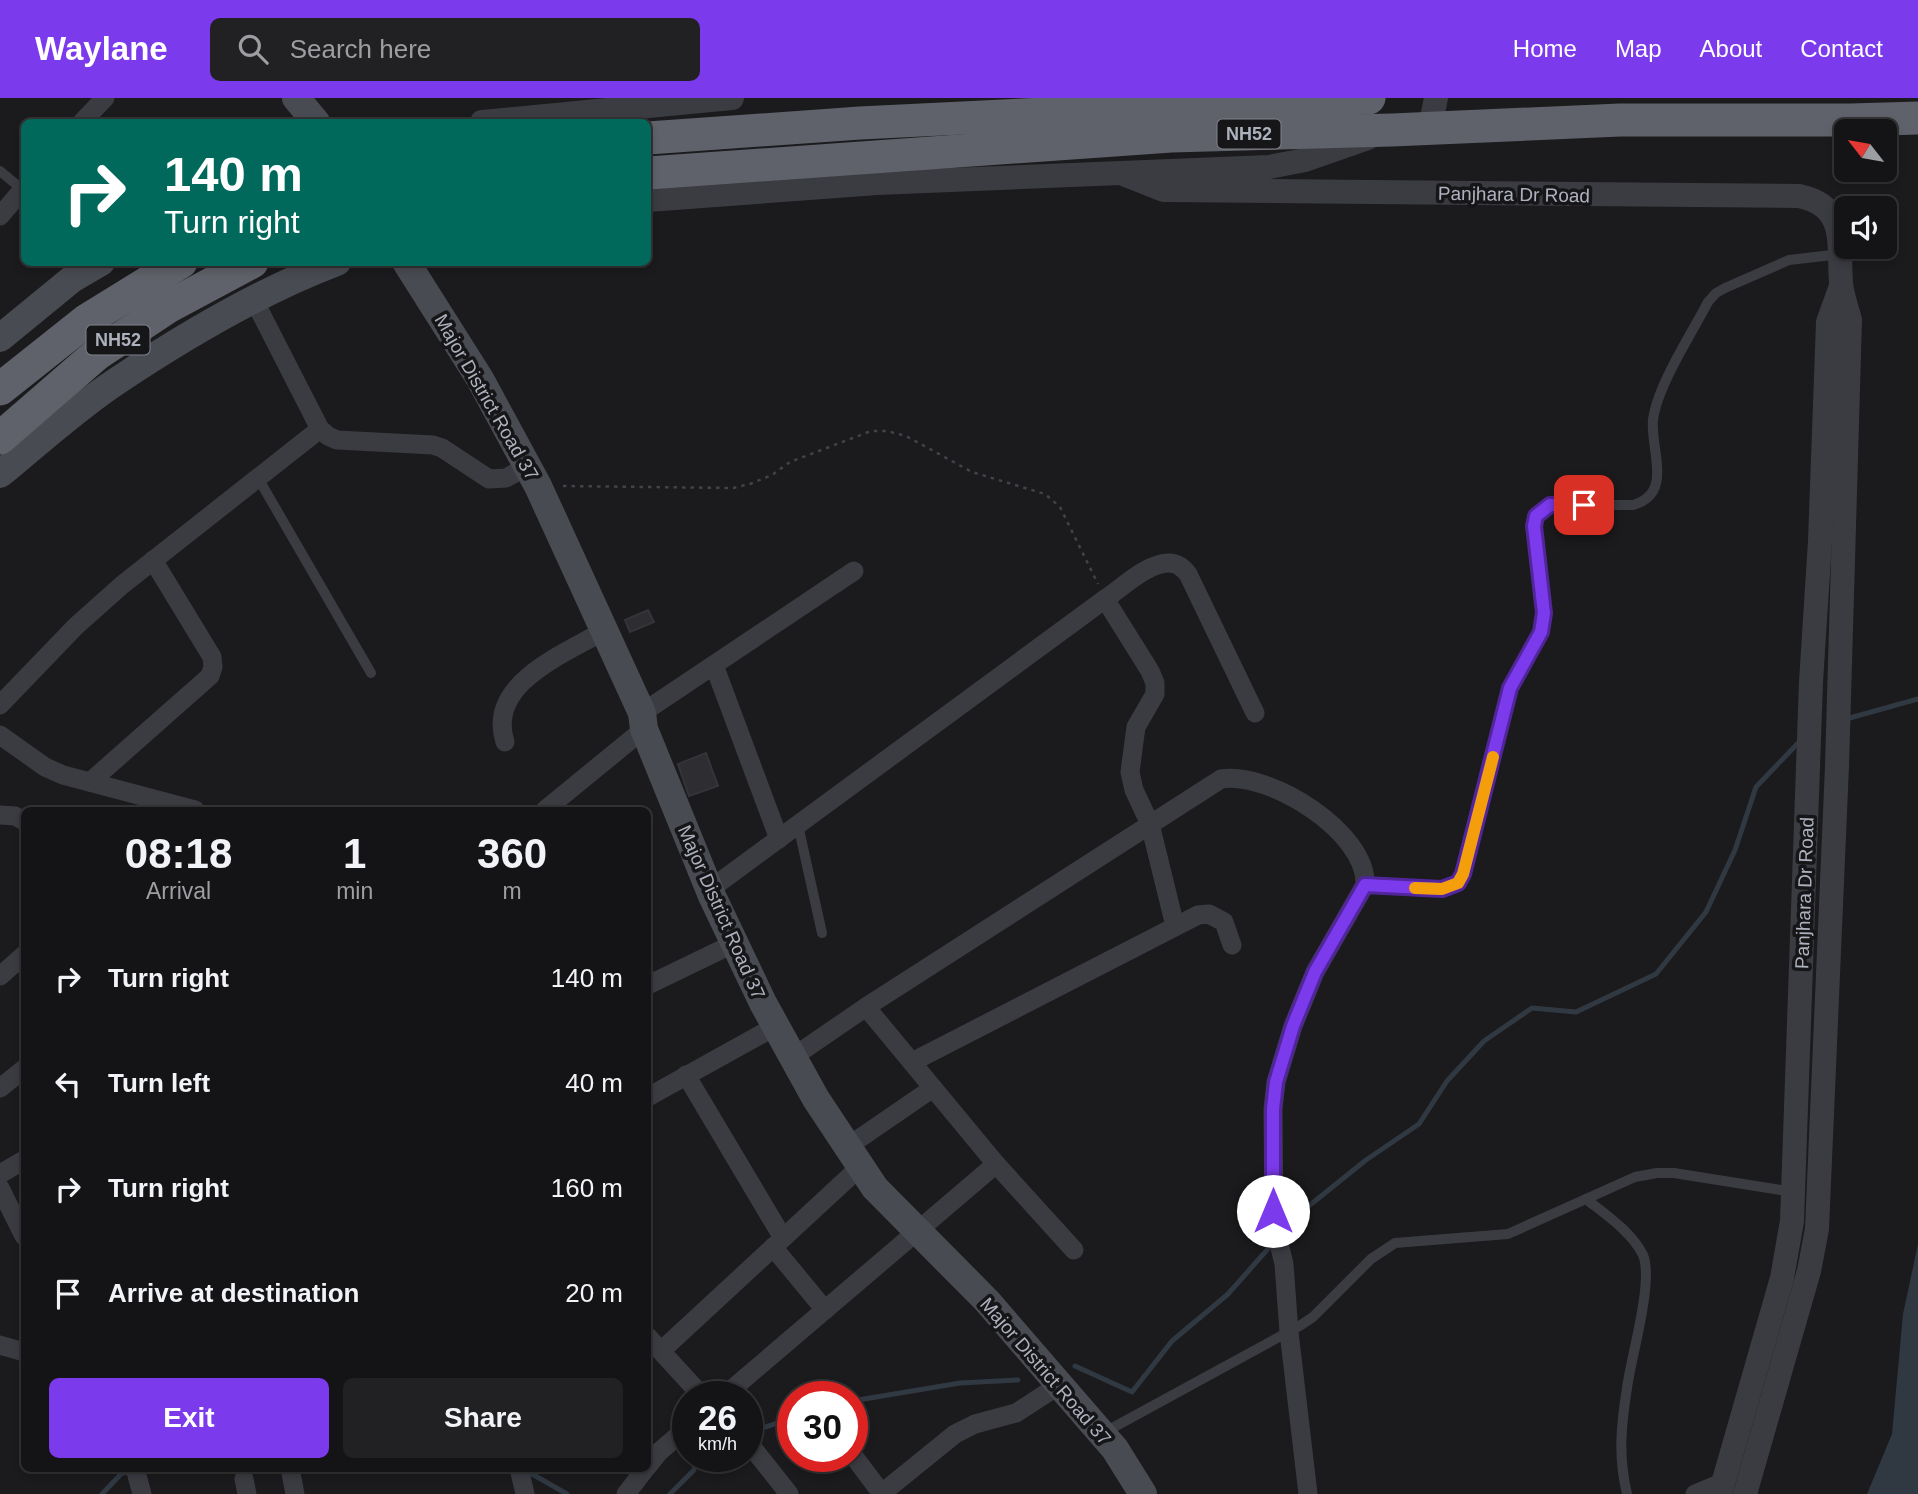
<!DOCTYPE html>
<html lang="en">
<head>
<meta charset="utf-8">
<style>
  :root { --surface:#141416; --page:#212123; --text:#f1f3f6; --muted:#9d9ea1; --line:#333335; --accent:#7c3aed }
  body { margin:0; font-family:Helvetica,sans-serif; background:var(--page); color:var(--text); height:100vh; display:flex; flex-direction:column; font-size:26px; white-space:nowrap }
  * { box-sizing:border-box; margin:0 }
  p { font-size:23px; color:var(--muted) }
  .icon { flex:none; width:38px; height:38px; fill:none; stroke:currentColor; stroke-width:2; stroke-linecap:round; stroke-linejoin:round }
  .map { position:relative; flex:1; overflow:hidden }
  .side { position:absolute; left:21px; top:709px; width:630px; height:665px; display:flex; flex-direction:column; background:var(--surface); border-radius:10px; box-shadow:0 4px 10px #0003,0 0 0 2px var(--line) }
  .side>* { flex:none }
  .banner { position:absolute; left:21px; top:21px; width:630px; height:147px; border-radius:10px; box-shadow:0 4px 10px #0003,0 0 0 2px var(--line); background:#00695c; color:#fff; overflow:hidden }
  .needle { width:46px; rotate:301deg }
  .tools { position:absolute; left:1834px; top:21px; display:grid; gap:14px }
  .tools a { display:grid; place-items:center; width:63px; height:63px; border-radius:10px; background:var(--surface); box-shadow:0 4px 10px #0003,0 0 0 2px var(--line); font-size:35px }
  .speed { position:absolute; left:672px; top:1283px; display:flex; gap:14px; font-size:35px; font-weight:700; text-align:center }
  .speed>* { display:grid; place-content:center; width:91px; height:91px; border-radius:50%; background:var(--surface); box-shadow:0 4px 10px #0003,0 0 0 2px var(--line); line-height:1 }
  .speed small { font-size:18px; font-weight:400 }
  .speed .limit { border:10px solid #d22; background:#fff; color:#111 }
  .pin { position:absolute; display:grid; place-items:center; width:60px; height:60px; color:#fff; margin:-30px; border-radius:14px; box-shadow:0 4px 10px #0006 }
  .me { position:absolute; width:77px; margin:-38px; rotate:0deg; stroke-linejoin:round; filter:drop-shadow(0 0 5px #0008) }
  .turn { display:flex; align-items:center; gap:24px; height:147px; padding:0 28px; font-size:32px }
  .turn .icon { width:91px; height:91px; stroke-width:2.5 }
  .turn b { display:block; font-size:49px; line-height:60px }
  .eta { display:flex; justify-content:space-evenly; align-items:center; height:119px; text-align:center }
  .eta b { font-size:42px; font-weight:700; line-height:49px }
  .action { display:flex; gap:14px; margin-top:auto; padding:14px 28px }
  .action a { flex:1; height:80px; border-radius:10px; background:var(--accent); color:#fff; font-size:28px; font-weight:700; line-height:80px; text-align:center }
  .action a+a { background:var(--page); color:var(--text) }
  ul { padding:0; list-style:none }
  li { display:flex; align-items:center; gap:21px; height:105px; padding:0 28px }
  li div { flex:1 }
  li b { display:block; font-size:26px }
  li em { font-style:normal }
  header { display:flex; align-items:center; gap:42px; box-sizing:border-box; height:98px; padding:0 35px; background:var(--accent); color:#fff }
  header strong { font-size:33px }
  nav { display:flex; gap:38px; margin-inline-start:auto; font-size:24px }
  .search { width:490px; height:63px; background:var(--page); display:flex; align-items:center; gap:18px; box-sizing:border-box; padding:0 24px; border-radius:10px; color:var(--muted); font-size:26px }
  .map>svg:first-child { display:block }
  .water { fill:#303942 }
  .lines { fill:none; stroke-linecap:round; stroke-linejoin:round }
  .stream { stroke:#303942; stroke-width:5 }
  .building { fill:#2e2d31; stroke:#353439; stroke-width:2 }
  .path { stroke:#414349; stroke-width:2.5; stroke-dasharray:3.5 5; stroke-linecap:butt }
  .service { stroke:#3b3c42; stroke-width:10 }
  .minor { stroke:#3b3c42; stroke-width:19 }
  .tertiary { stroke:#3b3c42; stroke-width:24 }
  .secondary { stroke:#494b52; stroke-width:28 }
  .trunk { stroke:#5f626a; stroke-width:33 }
  .route-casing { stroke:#51269a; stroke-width:18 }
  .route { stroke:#7c3aed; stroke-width:12 }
  .slow { stroke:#f59e0b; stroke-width:12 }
  .labels { text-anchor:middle; stroke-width:7; stroke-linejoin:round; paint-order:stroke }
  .shield { fill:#161518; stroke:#80828c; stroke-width:2 }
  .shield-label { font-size:18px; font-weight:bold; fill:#adb1bd }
  .street-label { font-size:19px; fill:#adb1bd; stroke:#161518 }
</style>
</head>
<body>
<header>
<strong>Waylane</strong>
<div class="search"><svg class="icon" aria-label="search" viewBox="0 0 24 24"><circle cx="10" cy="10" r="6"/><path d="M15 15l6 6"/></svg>Search here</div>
<nav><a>Home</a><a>Map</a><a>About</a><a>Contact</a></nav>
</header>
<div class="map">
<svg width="1918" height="1396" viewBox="0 0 1918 1396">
  <rect width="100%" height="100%" fill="#1b1a1d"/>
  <path class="water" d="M1918 1146V1396H1867L1892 1336 1903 1216Z"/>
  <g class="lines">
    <g class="stream">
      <path d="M1846 621 1918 601"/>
      <path d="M1283 1134 1300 1115 1366 1062 1419 1026 1447 983 1484 943 1532 910 1576 914 1656 876 1706 814 1735 752 1756 689 1800 643"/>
      <path d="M1075 1268 1132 1294 1172 1243 1228 1196 1274 1144"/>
      <path d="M852 1303 960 1285 1018 1282"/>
      <path d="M747 1335 793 1320"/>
      <path d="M141 1372 154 1370"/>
      <path d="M525 1372 567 1396"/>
      <path d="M102 1396 122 1375 132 1374"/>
      <path d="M670 1396 694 1372 697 1358"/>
    </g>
  </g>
  <g class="building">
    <path d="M648 512 654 524 630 534 625 522Z"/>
    <path d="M706 655 718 688 689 698 678 666Z"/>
  </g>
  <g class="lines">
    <path class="path" d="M563 388 733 390 750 386 772 377 790 364 871 333H887L906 338 972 374 1045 396 1060 409 1098 486"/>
    <g class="service">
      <path d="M0 73 23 92"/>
      <path d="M258 380 371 575"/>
      <path d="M798 727 822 835"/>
      <path d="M1365 787 1442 791 1458 785 1463 776 1510 590 1541 534 1544 515 1534 428 1536 418 1550 407H1633C1674 396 1650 351 1653 322 1657 288 1692 235 1708 204L1716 195 1725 190 1789 162 1841 156"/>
      <path d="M1586 1101C1605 1116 1632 1134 1643 1157 1654 1183 1631 1259 1627 1290 1621 1328 1618 1358 1627 1396"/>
      <path d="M1105 1334 1301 1227 1313 1219 1371 1161 1395 1145 1508 1136 1635 1079 1657 1075H1674L1793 1094"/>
    </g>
    <g class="minor">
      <path d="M82 24 105 0"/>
      <path d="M0 118 24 90"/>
      <path d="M254 202 320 331 328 338 337 342 433 347 442 350 489 381 506 380 528 368"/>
      <path d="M1105 501 1150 573 1155 585V596L1136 629 1130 674 1134 692 1150 726 1175 828"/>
      <path d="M714 567 779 741"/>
      <path d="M0 607 76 528 122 487 320 331"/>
      <path d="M642 615 854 473"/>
      <path d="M0 637 45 669 63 677 195 712"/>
      <path d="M505 644C486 585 565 556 605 532"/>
      <path d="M90 684 210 578 213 569 212 559 153 462"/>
      <path d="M545 712 644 631"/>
      <path d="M0 717 15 718 24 723"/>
      <path d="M709 792 1105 501C1123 489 1147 465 1169 465 1178 465 1183 470 1188 476L1255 615"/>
      <path d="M0 878 24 857"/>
      <path d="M648 887 735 845"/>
      <path d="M866 909 996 1066 1074 1152"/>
      <path d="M793 959 866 909 1221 681C1270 673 1368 735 1365 787L1315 874 1293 928 1276 984 1273 1011 1274 1125 1284 1166 1289 1234 1308 1396"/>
      <path d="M912 964 1198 817 1209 816 1224 824 1232 847"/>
      <path d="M686 977 783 1140"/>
      <path d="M0 990 24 971"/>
      <path d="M648 999 776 928"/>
      <path d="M847 1049 933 990"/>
      <path d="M0 1076 24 1062"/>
      <path d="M0 1090 24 1138"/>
      <path d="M773 1149 825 1212"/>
      <path d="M648 1239 702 1298"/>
      <path d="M0 1247 24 1254"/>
      <path d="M661 1253 861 1068"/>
      <path d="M724 1298 996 1066"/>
      <path d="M748 1344 789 1396"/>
      <path d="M852 1356 882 1396"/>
      <path d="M648 1368 659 1354 688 1329"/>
      <path d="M135 1370 142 1396"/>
      <path d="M519 1370 525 1396"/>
      <path d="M291 1375 295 1396"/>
      <path d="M244 1381 247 1396"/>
      <path d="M626 1396 646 1370"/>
      <path d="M881 1396 955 1336 975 1326 1016 1315 1059 1287"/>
      <path d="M1695 1396 1724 1384"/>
    </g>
    <g class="tertiary">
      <path d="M482 24 732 0"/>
      <path d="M1430 30 1436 0"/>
      <path d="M1121 75 1164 92 1799 98C1848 108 1838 146 1841 185 1842 197 1847 210 1850 222L1837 668 1817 1131 1809 1173 1745 1396"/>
      <path d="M648 102 877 85 1269 69 1305 62 1368 40"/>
      <path d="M1720 1396 1782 1180 1792 1123 1811 584 1820 443 1828 224 1841 188"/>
    </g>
    <g class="secondary">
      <path d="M296 0 316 24"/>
      <path d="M406 164 480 281 538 388 642 615 644 631 712 798 763 905 816 1001 875 1090 987 1203 1115 1351 1143 1396"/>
      <path d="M0 240 72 181 101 164"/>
      <path d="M0 376C38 345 76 310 117 283 186 237 260 193 337 164"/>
    </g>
    <g class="trunk">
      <path d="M648 40 860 25 1369 0"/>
      <path d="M648 75 1171 38 1392 32 1620 22H1851L1918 20"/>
      <path d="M0 291 87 222 181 164"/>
      <path d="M0 340 97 256 168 209 252 164"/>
    </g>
  </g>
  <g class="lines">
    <g class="route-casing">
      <path id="route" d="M1273 1113V1011L1276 984 1293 928 1315 874 1365 787 1442 791 1458 785 1463 776 1510 590 1541 534 1544 515 1534 428 1536 418 1550 407H1584"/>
    </g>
    <use href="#route" class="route"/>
    <path class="slow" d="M1415 790 1442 791 1458 785 1463 776 1493 659"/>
  </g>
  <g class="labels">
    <g class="shield">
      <rect x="1217.5" y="21.5" width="63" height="29" rx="5"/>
      <rect x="86.5" y="227.5" width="63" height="29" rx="5"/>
    </g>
    <g class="shield-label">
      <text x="1249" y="42">NH52</text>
      <text x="118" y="248">NH52</text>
    </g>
    <g class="street-label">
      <text transform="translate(1514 96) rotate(1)" y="7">Panjhara Dr Road</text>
      <text transform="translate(487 299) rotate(60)" y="7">Major District Road 37</text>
      <text transform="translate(1804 795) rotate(-88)" y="7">Panjhara Dr Road</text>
      <text transform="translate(722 814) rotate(66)" y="7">Major District Road 37</text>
      <text transform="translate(1046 1273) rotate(49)" y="7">Major District Road 37</text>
    </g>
  </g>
</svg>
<div class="tools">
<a><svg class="needle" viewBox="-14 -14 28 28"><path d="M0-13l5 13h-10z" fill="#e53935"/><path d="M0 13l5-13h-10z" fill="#9d9ea1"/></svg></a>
<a><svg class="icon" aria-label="sound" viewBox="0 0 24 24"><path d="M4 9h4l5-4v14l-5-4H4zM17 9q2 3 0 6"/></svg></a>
</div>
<div class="speed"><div>26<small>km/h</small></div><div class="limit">30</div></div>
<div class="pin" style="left:1584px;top:407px;background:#d93025"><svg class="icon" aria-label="arrive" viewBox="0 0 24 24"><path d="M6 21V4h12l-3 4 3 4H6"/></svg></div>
<svg class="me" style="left:1273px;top:1113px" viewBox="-20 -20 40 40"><circle r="19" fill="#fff"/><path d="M0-13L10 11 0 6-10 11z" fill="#7c3aed"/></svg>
<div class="banner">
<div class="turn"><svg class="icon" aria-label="right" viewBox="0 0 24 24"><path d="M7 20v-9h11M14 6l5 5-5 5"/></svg><div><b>140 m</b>Turn right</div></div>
</div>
<section class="side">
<div class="eta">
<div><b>08:18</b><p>Arrival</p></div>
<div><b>1</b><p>min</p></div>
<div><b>360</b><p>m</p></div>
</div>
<ul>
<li><svg class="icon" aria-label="right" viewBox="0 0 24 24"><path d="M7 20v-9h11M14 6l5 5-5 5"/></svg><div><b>Turn right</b></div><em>140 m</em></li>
<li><svg class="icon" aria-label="left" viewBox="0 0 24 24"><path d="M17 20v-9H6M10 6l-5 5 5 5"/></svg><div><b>Turn left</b></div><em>40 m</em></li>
<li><svg class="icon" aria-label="right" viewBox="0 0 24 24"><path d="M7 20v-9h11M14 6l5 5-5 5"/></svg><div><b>Turn right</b></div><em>160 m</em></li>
<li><svg class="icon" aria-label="arrive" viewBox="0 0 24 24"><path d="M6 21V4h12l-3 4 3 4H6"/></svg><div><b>Arrive at destination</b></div><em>20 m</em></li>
</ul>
<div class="action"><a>Exit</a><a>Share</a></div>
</section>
</div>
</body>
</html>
